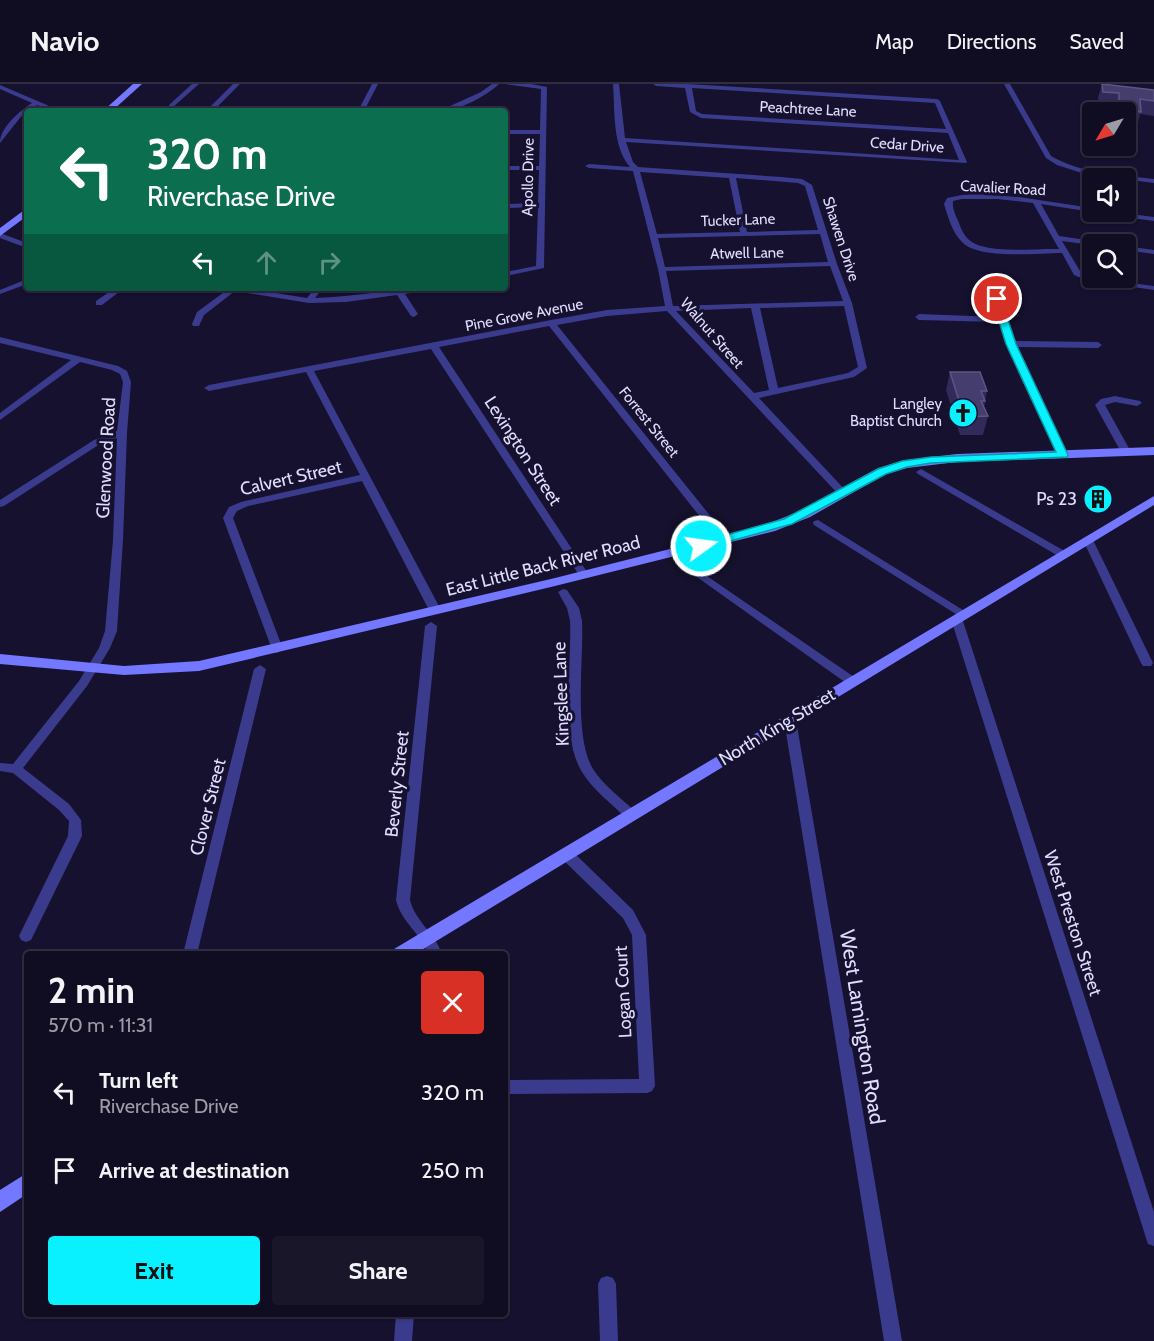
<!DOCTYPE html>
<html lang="en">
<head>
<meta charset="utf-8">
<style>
  :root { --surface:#100d22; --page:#19162a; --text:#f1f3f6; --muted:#9c9ca5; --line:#302d40; --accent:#09f1ff }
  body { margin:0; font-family:Cabin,sans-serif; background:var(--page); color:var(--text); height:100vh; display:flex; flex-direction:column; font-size:22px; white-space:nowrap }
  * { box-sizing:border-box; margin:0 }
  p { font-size:20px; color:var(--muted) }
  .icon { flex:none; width:33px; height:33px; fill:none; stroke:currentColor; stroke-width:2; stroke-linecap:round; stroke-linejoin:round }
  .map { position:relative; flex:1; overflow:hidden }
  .sheet { position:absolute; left:24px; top:867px; width:484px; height:366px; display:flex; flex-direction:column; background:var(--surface); border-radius:6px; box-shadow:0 2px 4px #0004,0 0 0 2px var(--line) }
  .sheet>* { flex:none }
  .banner { position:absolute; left:24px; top:24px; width:484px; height:183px; border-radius:6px; box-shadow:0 2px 4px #0004,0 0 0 2px var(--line); background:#0b6e4f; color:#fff; overflow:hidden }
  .needle { width:39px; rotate:232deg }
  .fabs { position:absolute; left:1082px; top:18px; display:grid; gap:12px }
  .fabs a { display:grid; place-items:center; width:54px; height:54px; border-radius:6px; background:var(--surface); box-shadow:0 2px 4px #0004,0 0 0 2px var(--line); font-size:30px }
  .pin { position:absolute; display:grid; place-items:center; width:51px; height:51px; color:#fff; margin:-26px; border:3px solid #fff; border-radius:50%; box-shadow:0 2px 6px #0007 }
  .me { position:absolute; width:66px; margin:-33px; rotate:76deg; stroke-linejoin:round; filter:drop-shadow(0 0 4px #0008) }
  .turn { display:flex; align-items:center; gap:21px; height:126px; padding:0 24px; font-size:27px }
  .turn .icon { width:78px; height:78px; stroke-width:2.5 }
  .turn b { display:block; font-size:42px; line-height:51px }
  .lanes { display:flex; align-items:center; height:57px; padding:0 24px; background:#0003; justify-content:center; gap:30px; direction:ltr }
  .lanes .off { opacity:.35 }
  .round { display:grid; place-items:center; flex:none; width:63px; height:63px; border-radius:6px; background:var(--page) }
  .summary { display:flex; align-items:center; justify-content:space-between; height:102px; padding:0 24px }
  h1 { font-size:36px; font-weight:700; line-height:45px }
  .action { display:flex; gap:12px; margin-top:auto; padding:12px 24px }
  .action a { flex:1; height:69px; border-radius:6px; background:var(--accent); color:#111; font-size:24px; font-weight:700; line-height:69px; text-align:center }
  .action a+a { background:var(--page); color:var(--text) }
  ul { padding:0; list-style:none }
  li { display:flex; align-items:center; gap:18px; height:78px; padding:0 24px }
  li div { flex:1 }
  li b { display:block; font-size:22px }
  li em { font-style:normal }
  header { display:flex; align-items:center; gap:36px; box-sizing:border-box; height:84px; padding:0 30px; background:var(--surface); border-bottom:2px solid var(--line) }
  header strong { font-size:28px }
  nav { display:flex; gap:33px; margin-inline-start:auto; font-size:21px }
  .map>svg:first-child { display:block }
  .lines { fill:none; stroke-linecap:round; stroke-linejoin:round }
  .street { fill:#3b3b8e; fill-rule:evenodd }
  .secondary { fill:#7477ff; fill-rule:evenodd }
  .wall { fill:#312a5b }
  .building { fill:#443d6d; stroke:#5c5684; stroke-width:1.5 }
  .route { fill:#09f1ff; stroke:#069da6; stroke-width:1.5 }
  .labels { text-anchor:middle; stroke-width:6; stroke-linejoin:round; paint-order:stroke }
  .far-street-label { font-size:15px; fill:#e0ddff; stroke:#15112e }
  .far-poi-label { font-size:15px; fill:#e0ddff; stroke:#15112e; text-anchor:end }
  .street-label { font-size:18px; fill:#e0ddff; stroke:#15112e }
  .poi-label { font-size:18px; fill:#e0ddff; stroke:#15112e; text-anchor:end }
  .near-street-label { font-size:21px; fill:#e0ddff; stroke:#15112e }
</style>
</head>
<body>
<header>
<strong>Navio</strong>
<nav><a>Map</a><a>Directions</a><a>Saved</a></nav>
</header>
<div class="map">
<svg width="1154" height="1257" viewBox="0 0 1154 1257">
  <rect width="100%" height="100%" fill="#15112e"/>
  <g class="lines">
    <g class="street">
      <path d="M192 0H199L173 23H169V21Z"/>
      <path d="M233 0H240L213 27H206Z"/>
      <path d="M372 0H378L364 27H358Z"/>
      <path d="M492 0H499C485 13 458 27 439 27L481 8Z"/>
      <path d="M505 0H531L547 3 544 184 506 192V188L536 182 538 123 506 124V120L538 119 539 86H506V82H539L540 50H506V46H540L541 5Z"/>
      <path d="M613 0H619L625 54 959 76 948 49 701 34 690 28 685 4 656 2 653 0H687L937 15 940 17 967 78 966 79 626 58 633 78 638 83 781 93 802 95 812 101 837 180 852 219 867 284 854 293 759 314 848 409 847 411H839L667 227 607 232 557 241 728 454 729 456 728 458H720L549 242 439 263 589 491 584 494 579 491 431 265 314 287 441 526 435 529 429 526 362 397 248 422 237 427 233 434 283 565 277 569 273 568 223 434 229 423 241 418 360 391 306 288 209 307 204 304 209 301 551 236 607 226 665 222 658 185 633 87 589 84 585 82 589 80 630 83C612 62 615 26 613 0ZM692 4 935 19 946 45 702 30 696 27ZM640 88 729 94 740 148 657 150ZM736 94 798 99 805 102 818 146 747 148ZM820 150 828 178 665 183 658 154ZM830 182 843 217 673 222 666 187ZM844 222 858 283 848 289 778 304 760 224ZM751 224 769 306 754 309 676 227Z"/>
      <path d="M1004 0H1010L1051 72C1083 90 1118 91 1154 95V99L1085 90 1057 81 1046 74Z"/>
      <path d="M0 1 61 27H52L37 21 23 30 0 59C0 43 20 27 32 19L0 5Z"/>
      <path d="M978 110 1019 113 1092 124V128H1095H1092L1041 120 1059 152 1100 158 1104 160 1092 161 1062 157 1080 187 1092 194 1154 202V206L1086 196 1074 191 1062 169C1037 169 979 176 962 158 952 148 948 133 944 120L947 114 962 111ZM962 115H997L1033 119 1059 165C1037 164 984 171 968 155 964 151 961 145 959 139 956 132 952 125 953 117Z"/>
      <path d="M1098 128H1115L1154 133V137L1102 130Z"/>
      <path d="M0 149 27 159V164L0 154Z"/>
      <path d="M1125 162 1154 166V170L1125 166Z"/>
      <path d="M27 195V200L0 210V206Z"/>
      <path d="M115 204H124L102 221H96V217Z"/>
      <path d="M225 204H244L307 214 315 204H323L315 214C355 213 393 204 432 204L428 206 405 210 418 230 414 233 411 232 397 211 346 218 309 219 235 207 204 231 199 242H193L192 240 197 228 227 206Z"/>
      <path d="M1000 206 1007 208 1001 215 1006 236 1016 257 1098 258 1102 261 1098 264 1018 263 1068 371 1066 373 1063 374 1058 371 1010 262 1007 260 1008 258 999 238 919 236 915 233 919 230 997 233 993 215Z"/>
      <path d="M0 253 118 282 127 287 131 298 127 349 123 456 117 547 110 564 87 602 23 684 69 720 81 736 82 752 31 856 26 858 21 856 19 852 68 752 69 737 59 726 13 689 0 687V679L13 680 79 597 99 564 105 547 113 456 117 354 100 360 4 422 0 423V416L94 356 117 347 123 298 120 290 112 286 80 278 0 336V329L71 276 0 259Z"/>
      <path d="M1115 312 1140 317 1142 319 1137 322 1115 318 1105 321 1131 368 1126 371 1121 368 1095 321 1101 315Z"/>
      <path d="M921 385 1068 469 1069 471 1064 474 1060 473 918 390 916 388Z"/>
      <path d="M818 436 971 531 969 533 962 534 1154 1128V1162L1148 1160 1146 1154 951 535 953 533 959 532 814 441 813 439 814 437Z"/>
      <path d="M1088 453 1093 456 1153 579 1151 582H1143L1141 579 1083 456Z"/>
      <path d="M691 481 857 595 859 598 857 601H849L687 486 686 484Z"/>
      <path d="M563 505 567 506 579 524 582 537C584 576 573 652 593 685 603 701 621 714 636 728L637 731 636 734H626C611 719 593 706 582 688 560 653 572 578 570 537L567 524 558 508Z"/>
      <path d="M431 538 437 542 410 816C415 837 435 849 442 870H428C421 849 401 838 396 816L425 542Z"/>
      <path d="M260 581 266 585 197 870H183L254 585Z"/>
      <path d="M790 632 796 636 902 1257H884L784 636Z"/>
      <path d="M566 765 571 766 633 826 646 851 655 1002 652 1007 647 1009 506 1010V996L639 995 632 851 623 834 561 774 559 770 561 766Z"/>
      <path d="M607 1192 613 1194 616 1200 618 1257H600L598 1200 601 1194Z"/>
      <path d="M396 1230H414L412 1257H394Z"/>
    </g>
    <g class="secondary">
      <path d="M133 0H142L112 27H103Z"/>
      <path d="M27 124V132L0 152V144Z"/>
      <path d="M1154 363V371L957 378 907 384 886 390 810 433 775 447 555 502 199 587 124 591 0 580V570L124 582 199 577 555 494 765 441 800 427 878 384 906 376 957 370Z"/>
      <path d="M1154 412V421L415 870H391L394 865Z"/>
      <path d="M27 1089V1110L0 1128V1106Z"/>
    </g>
  </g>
  <g class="wall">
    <path d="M1102 0 1154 6V32L1140 30 1137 43 1125 41V28H1115V24L1099 22 1098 14Z"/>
    <path d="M950 288 987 307 984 324 988 332 983 351H960L946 306Z"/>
  </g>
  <g class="building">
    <path d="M1102 0 1154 6V17L1140 15 1141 28 1119 26V9L1103 8Z"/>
    <path d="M950 288H980L987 307H981L985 317H981L988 332 964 333Z"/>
  </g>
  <path class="route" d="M997 212 1001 215 1016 260 1068 371 1067 373 931 379 907 383 886 390 792 440 705 464H697V459L784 435 878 385 902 377 931 373 1056 368 1006 260 992 215Z"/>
  <defs>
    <g id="church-disc" transform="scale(1.5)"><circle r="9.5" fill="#09f1ff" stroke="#15112e"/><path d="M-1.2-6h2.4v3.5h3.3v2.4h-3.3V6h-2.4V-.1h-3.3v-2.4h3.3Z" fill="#111"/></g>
    <g id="building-disc" transform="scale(1.5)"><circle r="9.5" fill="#09f1ff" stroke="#15112e"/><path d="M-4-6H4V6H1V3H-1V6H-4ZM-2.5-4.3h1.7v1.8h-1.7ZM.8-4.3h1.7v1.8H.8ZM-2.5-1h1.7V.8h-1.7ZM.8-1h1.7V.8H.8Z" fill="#111"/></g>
  </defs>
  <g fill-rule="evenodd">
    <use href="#church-disc" x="963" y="329"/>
    <use href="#building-disc" x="1098" y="415"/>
  </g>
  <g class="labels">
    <g class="far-street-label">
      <text transform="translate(808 25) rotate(3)" y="5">Peachtree Lane</text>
      <text transform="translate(907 61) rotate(4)" y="5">Cedar Drive</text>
      <text transform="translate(528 93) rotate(-89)" y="5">Apollo Drive</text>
      <text transform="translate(1003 104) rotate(3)" y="5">Cavalier Road</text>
      <text transform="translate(738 136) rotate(-2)" y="5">Tucker Lane</text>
      <text transform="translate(841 155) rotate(72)" y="5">Shawen Drive</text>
      <text transform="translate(747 169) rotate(-1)" y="5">Atwell Lane</text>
      <text transform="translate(524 231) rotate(-11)" y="5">Pine Grove Avenue</text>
      <text transform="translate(712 249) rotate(49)" y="5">Walnut Street</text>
      <text transform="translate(649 338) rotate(51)" y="5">Forrest Street</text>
    </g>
    <g class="far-poi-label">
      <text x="942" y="325">Langley<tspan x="942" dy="17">Baptist Church</tspan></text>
    </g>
    <g class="street-label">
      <text transform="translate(523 367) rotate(57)" y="6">Lexington Street</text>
      <text transform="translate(106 374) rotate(-87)" y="6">Glenwood Road</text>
      <text transform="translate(291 394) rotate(-13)" y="6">Calvert Street</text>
      <text transform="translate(543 482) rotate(-14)" y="6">East Little Back River Road</text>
      <text transform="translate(561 610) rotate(-92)" y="6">Kingslee Lane</text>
      <text transform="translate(777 643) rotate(-31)" y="6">North King Street</text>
      <text transform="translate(397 700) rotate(-84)" y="6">Beverly Street</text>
      <text transform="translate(208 723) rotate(-76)" y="6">Clover Street</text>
      <text transform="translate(1073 839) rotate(72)" y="6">West Preston Street</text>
      <text transform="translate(623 908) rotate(-93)" y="6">Logan Court</text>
    </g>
    <g class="poi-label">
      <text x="1077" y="421">Ps 23</text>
    </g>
    <g class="near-street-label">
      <text transform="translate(862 943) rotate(81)" y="7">West Lamington Road</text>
    </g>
  </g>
</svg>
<div class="fabs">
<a><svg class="needle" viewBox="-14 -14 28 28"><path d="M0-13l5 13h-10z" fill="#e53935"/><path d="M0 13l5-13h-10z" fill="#9c9ca5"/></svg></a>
<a><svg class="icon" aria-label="sound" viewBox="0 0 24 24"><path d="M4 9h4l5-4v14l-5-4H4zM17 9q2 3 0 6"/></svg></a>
<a><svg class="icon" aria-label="search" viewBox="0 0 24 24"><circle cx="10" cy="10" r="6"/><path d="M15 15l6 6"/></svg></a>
</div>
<div class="pin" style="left:997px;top:215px;background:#d93025"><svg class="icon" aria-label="arrive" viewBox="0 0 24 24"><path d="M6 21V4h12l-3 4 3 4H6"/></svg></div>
<svg class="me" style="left:701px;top:462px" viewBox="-20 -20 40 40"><circle r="17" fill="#09f1ff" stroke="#fff" stroke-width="3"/><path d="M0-11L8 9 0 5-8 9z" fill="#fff"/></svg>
<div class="banner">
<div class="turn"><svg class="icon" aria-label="left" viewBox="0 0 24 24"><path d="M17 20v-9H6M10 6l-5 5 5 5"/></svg><div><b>320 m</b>Riverchase Drive</div></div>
<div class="lanes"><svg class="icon" aria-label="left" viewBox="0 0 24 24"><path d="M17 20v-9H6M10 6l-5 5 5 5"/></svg><svg class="icon off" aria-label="ahead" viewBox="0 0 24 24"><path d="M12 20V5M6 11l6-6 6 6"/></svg><svg class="icon off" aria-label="right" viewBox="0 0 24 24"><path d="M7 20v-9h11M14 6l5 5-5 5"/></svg></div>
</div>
<section class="sheet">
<div class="summary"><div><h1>2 min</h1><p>570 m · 11:31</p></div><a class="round" style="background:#d93025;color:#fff"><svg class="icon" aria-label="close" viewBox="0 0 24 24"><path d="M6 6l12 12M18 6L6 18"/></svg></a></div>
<ul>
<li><svg class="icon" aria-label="left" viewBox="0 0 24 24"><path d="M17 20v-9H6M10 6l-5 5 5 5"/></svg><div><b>Turn left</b><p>Riverchase Drive</p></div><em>320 m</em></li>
<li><svg class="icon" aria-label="arrive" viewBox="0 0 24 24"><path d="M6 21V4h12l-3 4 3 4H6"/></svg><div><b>Arrive at destination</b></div><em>250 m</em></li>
</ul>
<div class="action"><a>Exit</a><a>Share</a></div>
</section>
</div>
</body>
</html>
